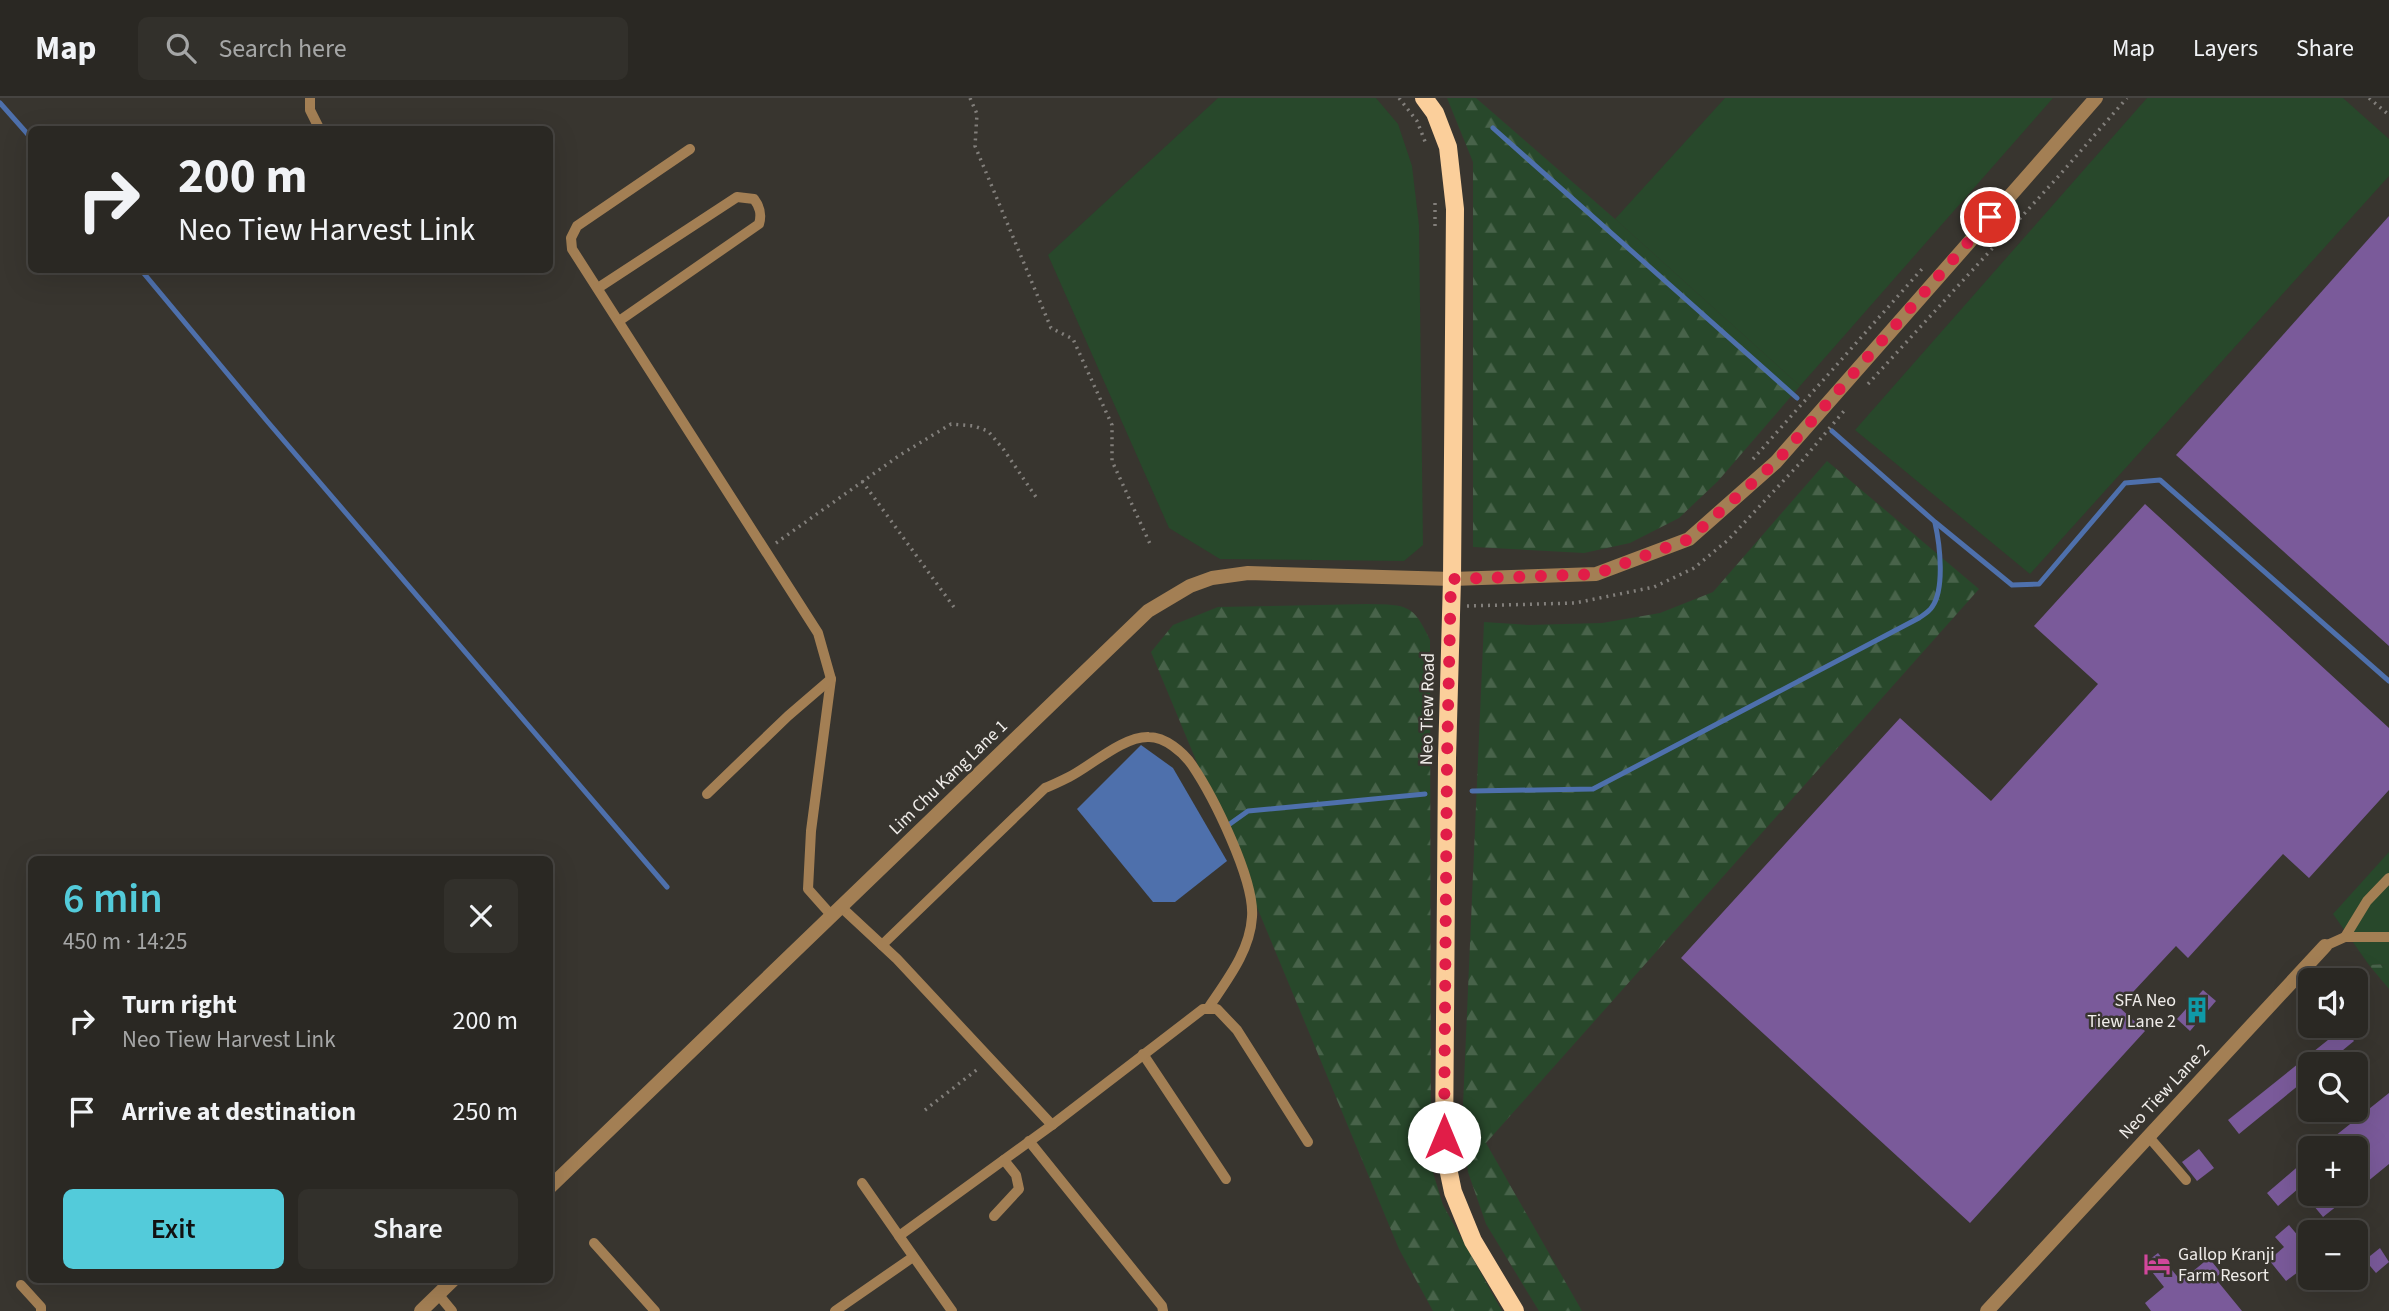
<!DOCTYPE html>
<html lang="en">
<head>
<meta charset="utf-8">
<style>
  :root { --surface:#2a2823; --page:#32302b; --text:#f1f3f6; --muted:#a5a6a6; --line:#464441; --accent:#53cbda }
  body { margin:0; font-family:"Source Sans 3",sans-serif; background:var(--page); color:var(--text); height:100vh; display:flex; flex-direction:column; font-size:26px; white-space:nowrap }
  * { box-sizing:border-box; margin:0 }
  p { font-size:23px; color:var(--muted) }
  .icon { flex:none; width:38px; height:38px; fill:none; stroke:currentColor; stroke-width:2; stroke-linecap:round; stroke-linejoin:round }
  .map { position:relative; flex:1; overflow:hidden }
  .drawer { position:absolute; left:28px; top:758px; width:525px; height:427px; display:flex; flex-direction:column; background:var(--surface); border-radius:10px; box-shadow:0 7px 28px #0002,0 0 0 2px var(--line) }
  .drawer>* { flex:none }
  .banner { position:absolute; left:28px; top:28px; width:525px; height:147px; border-radius:10px; box-shadow:0 7px 28px #0002,0 0 0 2px var(--line); background:#2a2823; color:var(--text); overflow:hidden }
  .fabs { position:absolute; left:2298px; top:870px; display:grid; gap:14px }
  .fabs a { display:grid; place-items:center; width:70px; height:70px; border-radius:10px; background:var(--surface); box-shadow:0 7px 28px #0002,0 0 0 2px var(--line); font-size:35px }
  .pin { position:absolute; display:grid; place-items:center; width:60px; height:60px; color:#fff; margin:-30px; border:4px solid #fff; border-radius:50%; box-shadow:0 2px 7px #0007 }
  .me { position:absolute; width:77px; margin:-38px; rotate:0deg; stroke-linejoin:round; filter:drop-shadow(0 0 5px #0008) }
  .turn { display:flex; align-items:center; gap:24px; height:147px; padding:0 35px; font-size:32px }
  .turn .icon { width:91px; height:91px; stroke-width:2.5 }
  .turn b { display:block; font-size:49px; line-height:60px }
  .round { display:grid; place-items:center; flex:none; width:74px; height:74px; border-radius:10px; background:var(--page) }
  .overview { display:flex; align-items:center; justify-content:space-between; height:119px; padding:0 35px }
  h1 { font-size:42px; font-weight:600; line-height:52px; color:var(--accent) }
  .button { display:flex; gap:14px; margin-top:auto; padding:14px 35px }
  .button a { flex:1; height:80px; border-radius:10px; background:var(--accent); color:#111; font-size:28px; font-weight:600; line-height:80px; text-align:center }
  .button a+a { background:var(--page); color:var(--text) }
  ul { padding:0; list-style:none }
  li { display:flex; align-items:center; gap:21px; height:91px; padding:0 35px }
  li div { flex:1 }
  li b { display:block; font-size:26px }
  li em { font-style:normal }
  header { display:flex; align-items:center; gap:42px; box-sizing:border-box; height:98px; padding:0 35px; background:var(--surface); border-bottom:2px solid var(--line) }
  header strong { font-size:33px }
  nav { display:flex; gap:38px; margin-inline-start:auto; font-size:24px }
  .search { width:490px; height:63px; background:var(--page); display:flex; align-items:center; gap:18px; box-sizing:border-box; padding:0 24px; border-radius:10px; color:var(--muted); font-size:26px }
  .map>svg:first-child { display:block }
  .green { fill:#28482b }
  .forest { fill:url(#forest-firs) }
  .water { fill:#4e70ac }
  .lines { fill:none; stroke-linecap:round; stroke-linejoin:round }
  .stream { stroke:#4e70ac; stroke-width:5 }
  .building { fill:#7a5a9a }
  .path { stroke:#827f7b; stroke-width:3.5; stroke-dasharray:2 5; stroke-linecap:butt }
  .lane { stroke:#a37f54; stroke-width:10 }
  .street { stroke:#a37f54; stroke-width:14 }
  .primary { stroke:#fbcf9b; stroke-width:18 }
  .route { stroke:#e11d48; stroke-width:12; stroke-dasharray:0 21.6 }
  .labels { text-anchor:middle; stroke-width:5; stroke-linejoin:round; paint-order:stroke }
  .street-label { font-size:18px; fill:#f0edea; stroke:#38352f }
  .poi-label { font-size:18px; fill:#f0edea; stroke:#38352f; text-anchor:end }
</style>
</head>
<body>
<header>
<strong>Map</strong>
<div class="search"><svg class="icon" aria-label="search" viewBox="0 0 24 24"><circle cx="10" cy="10" r="6"/><path d="M15 15l6 6"/></svg>Search here</div>
<nav><a>Map</a><a>Layers</a><a>Share</a></nav>
</header>
<div class="map">
<svg width="2389" height="1213" viewBox="0 0 2389 1213">
  <defs>
    <pattern id="forest-firs" width="22" height="20" patternUnits="userSpaceOnUse" patternTransform="scale(1.75)"><rect width="22" height="20" fill="#28482b"/><path d="M5 1l3.5 6h-7zM16 11l3.5 6h-7z" fill="#48634a"/></pattern>
  </defs>
  <rect width="100%" height="100%" fill="#38352f"/>
  <g class="green">
    <path d="M1218 0H1376L1398 26 1412 68 1419 127 1423 447 1404 463 1220 461 1169 430 1048 157Z"/>
    <path d="M1725 0H2053L1800 288 1615 121Z"/>
    <path d="M2147 0H2343L2389 41V78L2030 476 1855 332Z"/>
    <path d="M2389 754V866L2369 867 2333 816Z"/>
  </g>
  <g class="forest">
    <path d="M1447 0H1476L1615 121 1800 288 1718 383 1679 420 1630 445 1584 455 1473 449V64Z"/>
    <path d="M1827 363 1979 491 1486 1045 1582 1213H1539L1486 1126 1468 1074 1462 1030 1484 524 1528 527 1602 525 1660 515 1713 494Z"/>
    <path d="M1368 506C1408 507 1413 506 1430 542L1431 1068 1443 1107 1502 1213H1433L1399 1151 1151 554 1173 527 1218 509Z"/>
    <path d="M2389 866V891L2369 867Z"/>
  </g>
  <path class="water" d="M1141 647 1173 670 1227 763 1175 804H1153L1077 711Z"/>
  <g class="lines">
    <g class="stream">
      <path d="M0 5 32 41"/>
      <path d="M1493 30 1797 300"/>
      <path d="M141 172 267 323 667 789"/>
      <path d="M1832 333 1935 424 2012 487 2039 486 2125 385 2160 382 2389 583"/>
      <path d="M1472 693 1593 691 1919 520C1923 517 1929 514 1932 509 1945 491 1940 447 1935 425"/>
      <path d="M1227 728 1248 713 1425 696"/>
    </g>
  </g>
  <g class="building">
    <path d="M2389 118V548L2176 357Z"/>
    <path d="M2145 406 2389 630V692L2309 780 2283 756 2188 860 2176 848 2119 909 2145 933 1970 1125 1681 860 1900 620 1991 703 2098 586 2034 528Z"/>
    <path d="M2203 892 2216 903 2190 933 2177 921Z"/>
    <path d="M2343 930 2354 943 2326 966H2310V978L2239 1036 2228 1022Z"/>
    <path d="M2389 995V1066L2356 1093V1050H2320Z"/>
    <path d="M2199 1051 2214 1070 2197 1083 2182 1064Z"/>
    <path d="M2302 1065 2310 1075V1096H2352L2323 1119 2299 1090 2278 1108 2267 1095Z"/>
    <path d="M2289 1127 2310 1152V1181L2302 1171 2286 1183 2269 1162 2284 1149 2275 1139Z"/>
    <path d="M2380 1150 2389 1164 2376 1175 2365 1162Z"/>
    <path d="M2158 1155 2181 1183 2209 1160 2221 1175 2215 1180 2242 1213H2151L2145 1205 2164 1189 2145 1165Z"/>
  </g>
  <g class="lines">
    <g class="path">
      <path d="M970 0 977 16 975 48 1051 230 1073 241 1112 327V363L1151 448"/>
      <path d="M1399 0 1417 23 1426 46"/>
      <path d="M2369 0 2389 17"/>
      <path d="M1435 105V128"/>
      <path d="M1868 286 2057 80 2127 0"/>
      <path d="M1753 361 1922 171"/>
      <path d="M862 383 956 512"/>
      <path d="M776 445 900 357 951 326 974 328 988 333 1004 352 1038 402"/>
      <path d="M1467 508 1575 505 1654 489 1694 470 1728 442 1801 364 1844 313"/>
      <path d="M925 1012 979 970"/>
    </g>
    <g class="lane">
      <path d="M310 0V12L320 32"/>
      <path d="M690 51 577 128 571 140 572 151 818 535 831 581 811 733 808 791 832 818"/>
      <path d="M598 190 737 99 754 101C760 109 762 116 759 126L619 223"/>
      <path d="M707 696 788 618 831 581"/>
      <path d="M841 809 897 861 1052 1027"/>
      <path d="M2345 839 2367 803 2389 780"/>
      <path d="M882 847 1045 690C1053 687 1061 683 1069 679 1091 668 1123 638 1149 639 1165 639 1183 654 1192 667 1213 698 1255 782 1252 819 1250 853 1227 882 1209 909"/>
      <path d="M2325 848 2345 839H2389"/>
      <path d="M1143 956 1226 1081"/>
      <path d="M2148 1038 2186 1082"/>
      <path d="M1029 1043 1162 1208 1163 1213"/>
      <path d="M862 1085 899 1138"/>
      <path d="M994 1118 1019 1091 1016 1077 1004 1062"/>
      <path d="M594 1145 655 1213"/>
      <path d="M21 1187 41 1209V1213"/>
      <path d="M438 1196 452 1213"/>
      <path d="M835 1213 913 1159"/>
      <path d="M952 1213 899 1138 1052 1027 1203 911H1217L1237 932 1308 1044"/>
    </g>
    <g class="street">
      <path d="M550 1089 1148 513 1190 488 1212 480 1248 475 1452 481 1596 476 1689 441 1776 364 2096 0"/>
      <path d="M421 1213 454 1181"/>
      <path d="M1987 1213 2325 848"/>
    </g>
    <path class="primary" d="M1424 0 1435 15 1448 49 1455 111 1452 481 1447 660 1444 1051 1453 1094 1473 1143 1515 1213"/>
  </g>
  <g class="lines">
    <path class="route" d="M1444 1039 1447 660 1451 481 1596 476 1689 441 1776 364 1990 119"/>
  </g>
  <defs>
    <g id="building-bare" transform="scale(2.1)"><path d="M-4-6H4V6H1V3H-1V6H-4ZM-2.5-4.3h1.7v1.8h-1.7ZM.8-4.3h1.7v1.8H.8ZM-2.5-1h1.7V.8h-1.7ZM.8-1h1.7V.8H.8Z" fill="#0f9aa8" stroke="#38352f" stroke-width="2.5" paint-order="stroke"/></g>
    <g id="hotel-bare" transform="scale(2.1)"><path d="M-6-4.5h1.5V1H6V5H4.5V3h-9V5H-6ZM-4 0a1.8 1.8 0 1 1 3.6 0ZM.5 0V-2.5h3Q6-2.5 6 0Z" fill="#d1479c" stroke="#38352f" stroke-width="2.5" paint-order="stroke"/></g>
  </defs>
  <g fill-rule="evenodd">
    <use href="#building-bare" x="2197" y="912"/>
    <use href="#hotel-bare" x="2157" y="1166"/>
  </g>
  <g class="labels">
    <g class="street-label">
      <text transform="translate(1427 611) rotate(-89)" y="6">Neo Tiew Road</text>
      <text transform="translate(948 679) rotate(-44)" y="6">Lim Chu Kang Lane 1</text>
      <text transform="translate(2164 993) rotate(-47)" y="6">Neo Tiew Lane 2</text>
    </g>
    <g class="poi-label">
      <text x="2176" y="908">SFA Neo<tspan x="2176" dy="21">Tiew Lane 2</tspan></text>
      <text x="2178" y="1162" text-anchor="start">Gallop Kranji<tspan x="2178" dy="21">Farm Resort</tspan></text>
    </g>
  </g>
</svg>
<div class="fabs">
<a><svg class="icon" aria-label="sound" viewBox="0 0 24 24"><path d="M4 9h4l5-4v14l-5-4H4zM17 9q2 3 0 6"/></svg></a>
<a><svg class="icon" aria-label="search" viewBox="0 0 24 24"><circle cx="10" cy="10" r="6"/><path d="M15 15l6 6"/></svg></a>
<a>+</a>
<a>−</a>
</div>
<div class="pin" style="left:1990px;top:119px;background:#d93025"><svg class="icon" aria-label="arrive" viewBox="0 0 24 24"><path d="M6 21V4h12l-3 4 3 4H6"/></svg></div>
<svg class="me" style="left:1444px;top:1039px" viewBox="-20 -20 40 40"><circle r="19" fill="#fff"/><path d="M0-13L10 11 0 6-10 11z" fill="#e11d48"/></svg>
<div class="banner">
<div class="turn"><svg class="icon" aria-label="right" viewBox="0 0 24 24"><path d="M7 20v-9h11M14 6l5 5-5 5"/></svg><div><b>200 m</b>Neo Tiew Harvest Link</div></div>
</div>
<section class="drawer">
<div class="overview"><div><h1>6 min</h1><p>450 m · 14:25</p></div><a class="round"><svg class="icon" aria-label="close" viewBox="0 0 24 24"><path d="M6 6l12 12M18 6L6 18"/></svg></a></div>
<ul>
<li><svg class="icon" aria-label="right" viewBox="0 0 24 24"><path d="M7 20v-9h11M14 6l5 5-5 5"/></svg><div><b>Turn right</b><p>Neo Tiew Harvest Link</p></div><em>200 m</em></li>
<li><svg class="icon" aria-label="arrive" viewBox="0 0 24 24"><path d="M6 21V4h12l-3 4 3 4H6"/></svg><div><b>Arrive at destination</b></div><em>250 m</em></li>
</ul>
<div class="button"><a>Exit</a><a>Share</a></div>
</section>
</div>
</body>
</html>
